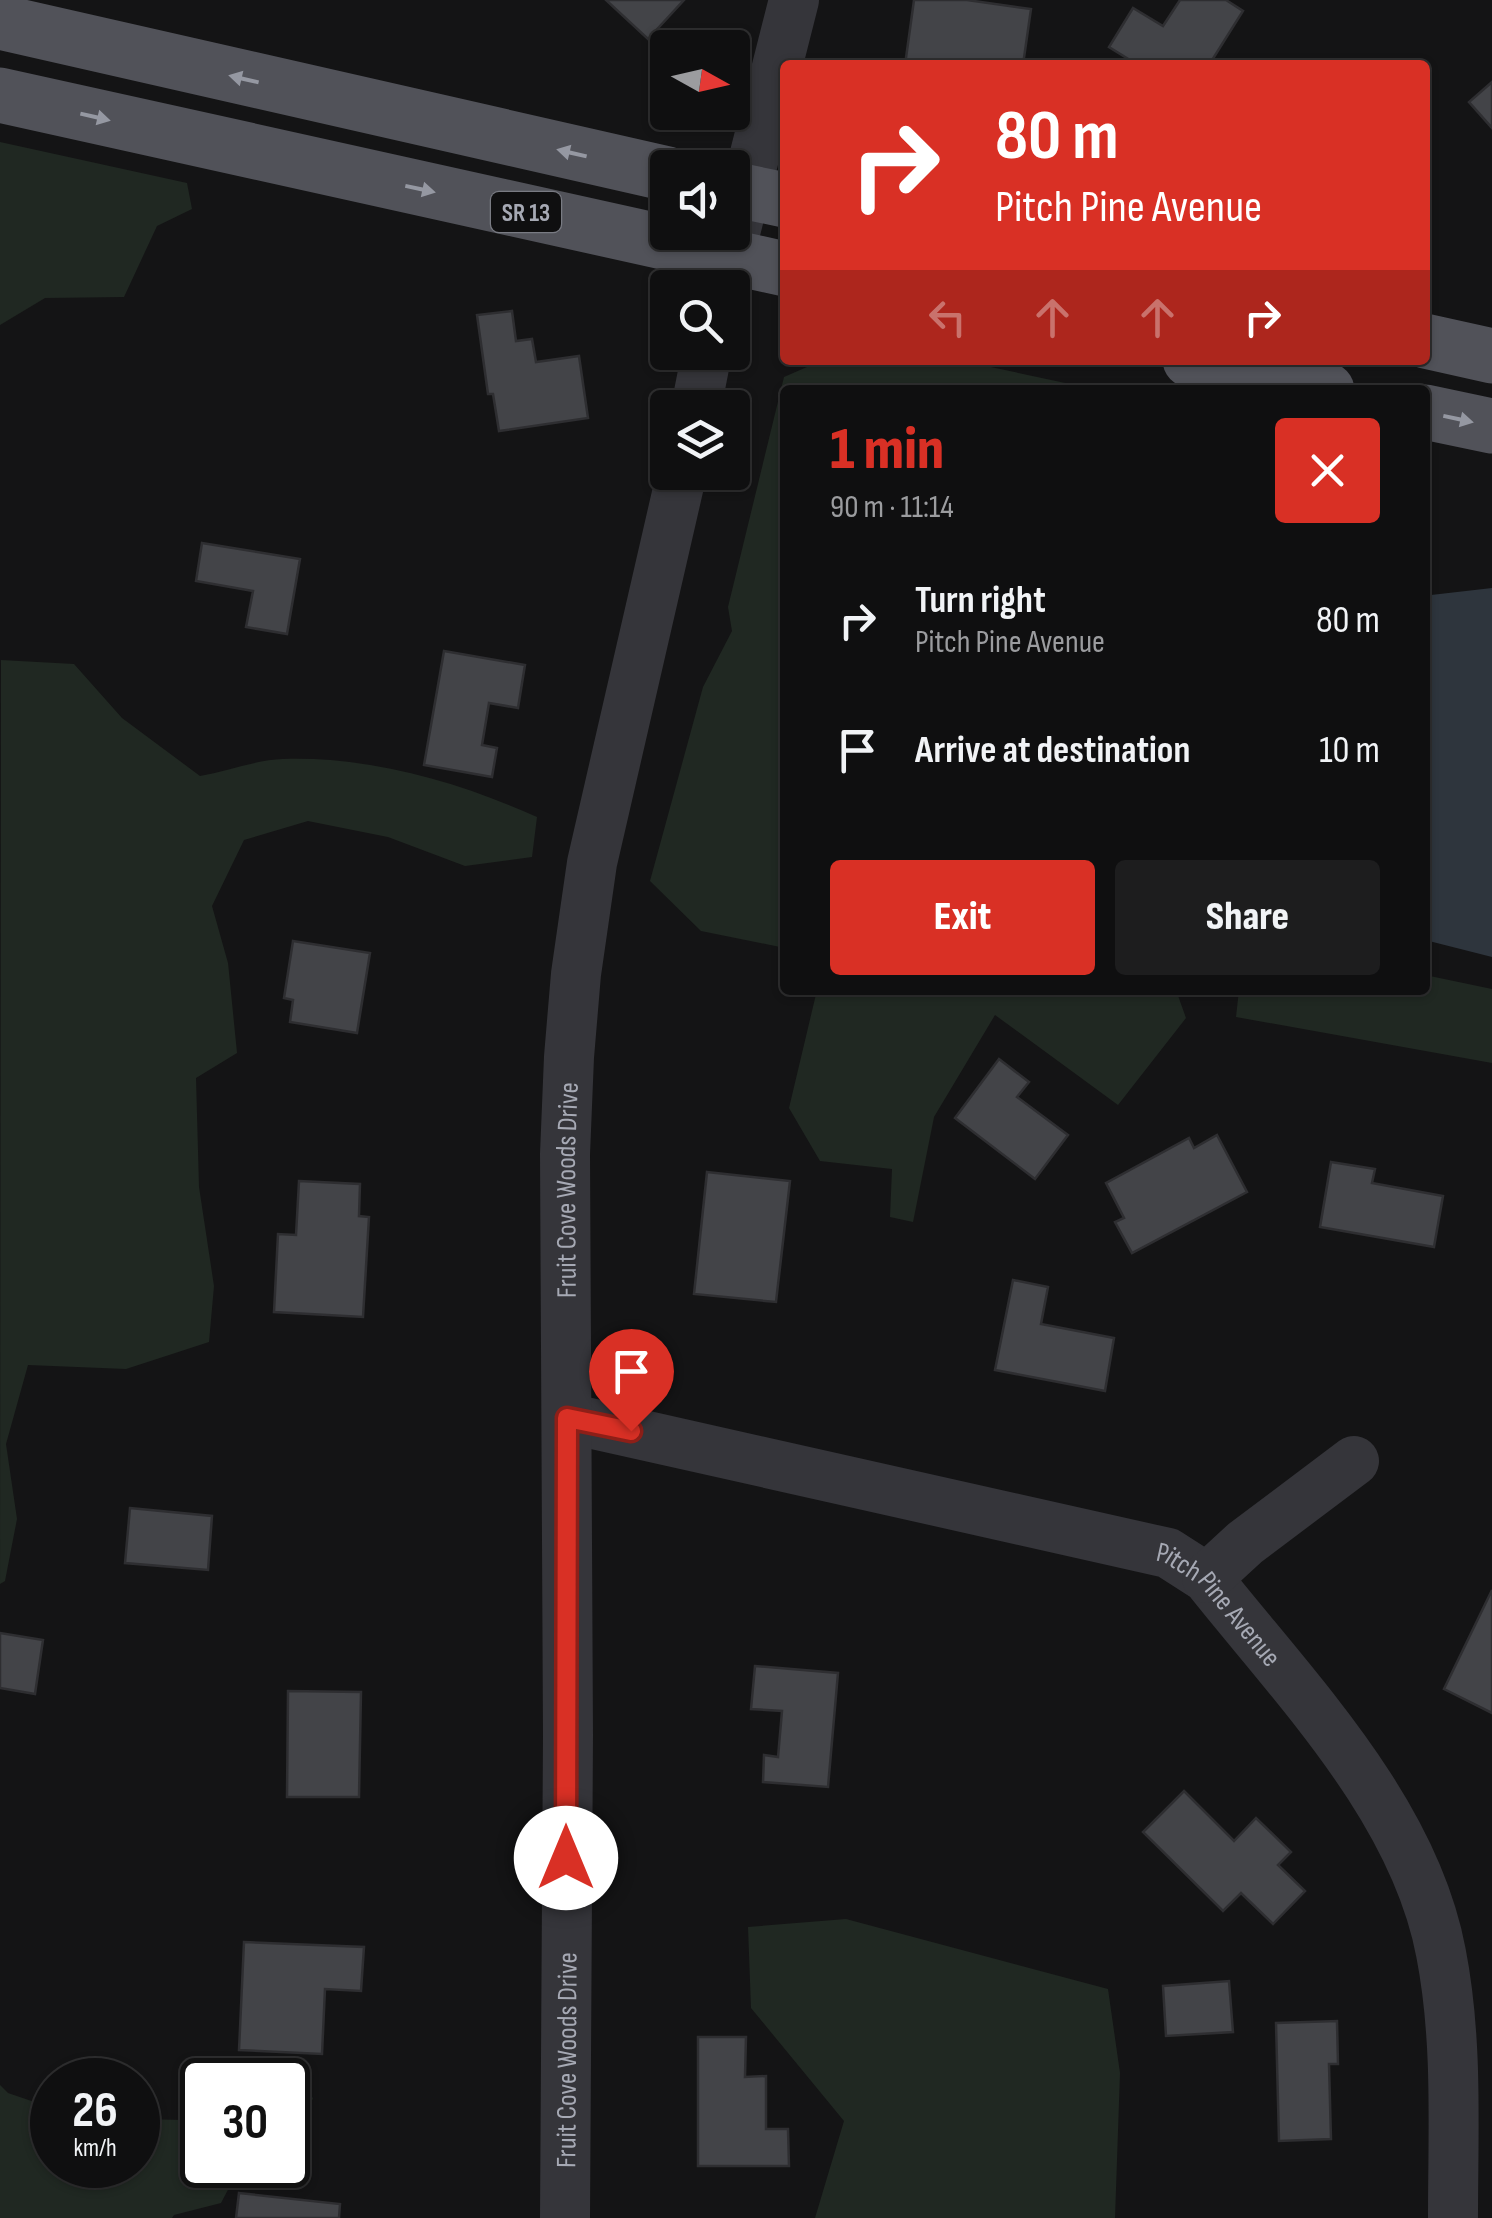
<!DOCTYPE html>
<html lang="en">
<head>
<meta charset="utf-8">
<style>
  :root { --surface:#0f0f10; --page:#1d1d1e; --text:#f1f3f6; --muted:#9b9c9f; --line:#2f2f30; --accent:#d93025 }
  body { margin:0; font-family:"Sofia Sans Condensed",sans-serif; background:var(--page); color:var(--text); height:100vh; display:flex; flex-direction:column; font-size:38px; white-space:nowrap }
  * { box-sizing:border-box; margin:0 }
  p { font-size:32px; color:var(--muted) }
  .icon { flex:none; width:55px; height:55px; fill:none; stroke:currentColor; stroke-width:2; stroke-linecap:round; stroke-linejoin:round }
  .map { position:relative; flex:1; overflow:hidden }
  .sheet { position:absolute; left:780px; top:385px; width:650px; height:610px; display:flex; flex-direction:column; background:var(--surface); border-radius:10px; box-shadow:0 2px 8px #0004,0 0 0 2px var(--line) }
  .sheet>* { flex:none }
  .guide { position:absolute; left:780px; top:60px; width:650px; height:305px; border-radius:10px; box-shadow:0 2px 8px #0004,0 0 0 2px var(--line); background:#d93025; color:#fff; overflow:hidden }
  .needle { width:65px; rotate:98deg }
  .controls { position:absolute; left:650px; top:30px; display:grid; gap:20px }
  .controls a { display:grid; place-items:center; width:100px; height:100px; border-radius:10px; background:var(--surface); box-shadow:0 2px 8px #0004,0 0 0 2px var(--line); font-size:50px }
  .speed { position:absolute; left:30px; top:2058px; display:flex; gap:20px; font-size:50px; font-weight:700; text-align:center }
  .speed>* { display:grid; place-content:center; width:130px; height:130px; border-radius:50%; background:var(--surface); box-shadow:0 2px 8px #0004,0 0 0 2px var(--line); line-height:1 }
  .speed small { font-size:25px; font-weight:400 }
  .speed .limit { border:5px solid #111; border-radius:15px; background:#fff; color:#111 }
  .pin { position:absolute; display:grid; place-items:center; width:85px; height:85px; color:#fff; margin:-102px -42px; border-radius:50% 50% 50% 0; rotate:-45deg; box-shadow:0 0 10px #0007 }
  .pin .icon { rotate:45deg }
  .me { position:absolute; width:110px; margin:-55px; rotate:0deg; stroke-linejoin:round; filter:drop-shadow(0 0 8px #0008) }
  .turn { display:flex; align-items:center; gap:35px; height:210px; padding:0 50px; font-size:45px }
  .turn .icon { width:130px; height:130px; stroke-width:2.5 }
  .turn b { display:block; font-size:70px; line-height:85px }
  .lanes { display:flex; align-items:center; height:95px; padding:0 50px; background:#0003; justify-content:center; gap:50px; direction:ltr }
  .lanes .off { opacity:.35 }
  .round { display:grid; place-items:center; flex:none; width:105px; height:105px; border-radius:10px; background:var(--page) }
  .summary { display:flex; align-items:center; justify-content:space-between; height:170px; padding:0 50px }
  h1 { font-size:60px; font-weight:800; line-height:75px; color:var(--accent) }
  .primary-button { display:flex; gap:20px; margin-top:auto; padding:20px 50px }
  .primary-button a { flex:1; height:115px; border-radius:10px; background:var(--accent); color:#fff; font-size:40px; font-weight:800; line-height:115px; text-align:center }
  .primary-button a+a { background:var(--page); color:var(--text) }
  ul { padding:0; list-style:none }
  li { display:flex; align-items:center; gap:30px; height:130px; padding:0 50px }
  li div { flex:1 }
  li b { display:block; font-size:38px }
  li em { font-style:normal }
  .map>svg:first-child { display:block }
  .green { fill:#202822 }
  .water { fill:#2e353d }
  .building { fill:#434448; stroke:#2e2e31; stroke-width:2.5 }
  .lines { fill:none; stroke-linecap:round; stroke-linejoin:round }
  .minor { stroke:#35353a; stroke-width:50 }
  .major { stroke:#515259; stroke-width:55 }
  .oneway { fill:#9598a2 }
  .route-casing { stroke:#8d1f18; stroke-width:25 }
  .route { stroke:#d93025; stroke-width:18 }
  .labels { text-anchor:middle; stroke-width:10; stroke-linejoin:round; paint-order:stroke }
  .shield { fill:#0f0f10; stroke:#797b83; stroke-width:2.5 }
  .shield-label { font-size:25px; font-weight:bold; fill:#a6a9b4 }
  .street-label { font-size:28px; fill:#a6a9b4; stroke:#0f0f10 }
</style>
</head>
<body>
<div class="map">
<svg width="1492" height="2218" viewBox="0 0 1492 2218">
  <rect width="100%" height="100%" fill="#141415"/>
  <g class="green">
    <path d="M0 142 187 183 192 209 157 226 124 297 45 298 0 325Z"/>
    <path d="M823 360H958L1098 390H785V948L701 931 650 881 703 687 732 631 728 607 784 377Z"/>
    <path d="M1 660 74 664 122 718 200 776C227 771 256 760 283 759 370 756 459 782 537 817L532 857 465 866 388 837 308 821 244 840 212 906 228 963 237 1053 196 1078 199 1187 214 1286 209 1342 126 1369 28 1365 6 1444 17 1519 5 1581 0 1584Z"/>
    <path d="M1425 975 1492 989V1063L1236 1017 1239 990H1425Z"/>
    <path d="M817 990H1176L1186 1018 1118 1105 995 1015 934 1117 913 1222 890 1217 892 1169 820 1161 789 1108Z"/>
    <path d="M846 1919 1108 1989 1120 2073 1115 2218H815L844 2121 751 2008 748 1927Z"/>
    <path d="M279 2068 313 2098 303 2126 288 2132V2080H233L240 2069Z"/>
    <path d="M0 2085 8 2093 52 2108V2165H138V2119L184 2120 202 2110V2165H254L270 2182 231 2184 221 2203 174 2215 172 2218H0Z"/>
  </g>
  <path class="water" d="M1492 588V957L1425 940V630L1431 595Z"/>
  <g class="building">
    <path d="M606 0H684L648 39Z"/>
    <path d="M914 0H967L1031 9 1023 65H905Z"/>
    <path d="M1180 0H1226L1243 11 1209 65H1138L1109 47 1133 8 1163 26Z"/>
    <path d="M1492 82V128L1469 102Z"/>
    <path d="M512 311 516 341 532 339 536 362 579 356 588 418 499 431 493 394H488L477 315Z"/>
    <path d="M202 543 300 559 287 634 246 627 253 591 196 581Z"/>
    <path d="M444 651 525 665 518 708 489 703 482 745 497 748 492 777 424 765Z"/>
    <path d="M293 941 370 953 357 1033 290 1022 293 1000 284 998Z"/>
    <path d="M999 1059 1029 1082 1017 1097 1068 1135 1035 1179 955 1118Z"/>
    <path d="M1217 1135 1247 1192 1132 1253 1115 1222 1124 1218 1106 1183 1189 1138 1194 1148Z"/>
    <path d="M1331 1162 1375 1169 1372 1183 1443 1196 1434 1247 1320 1227Z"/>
    <path d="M707 1172 790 1181 776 1302 694 1294Z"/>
    <path d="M299 1181 360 1184 359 1216 369 1217 363 1317 274 1312 278 1234 296 1235Z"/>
    <path d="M1013 1280 1048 1287 1041 1324 1114 1338 1105 1391 995 1370Z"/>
    <path d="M130 1508 212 1516 208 1570 125 1563Z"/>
    <path d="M1492 1590V1713L1444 1689Z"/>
    <path d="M0 1633 43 1640 35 1694 0 1688Z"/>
    <path d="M755 1666 838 1673 828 1787 763 1782 764 1755 778 1757 782 1711 751 1709Z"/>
    <path d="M288 1691 361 1692 359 1797H287Z"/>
    <path d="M1184 1791 1234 1841 1256 1818 1291 1852 1278 1865 1305 1891 1273 1924 1241 1893 1223 1911 1143 1832Z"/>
    <path d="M244 1942 364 1947 361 1991 325 1989 322 2054 239 2050Z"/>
    <path d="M1229 1981 1233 2032 1166 2036 1163 1986Z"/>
    <path d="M1337 2021 1338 2064H1329L1331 2139 1279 2141 1276 2023Z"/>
    <path d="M698 2037H746L745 2077 766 2076V2129H788L789 2166H698Z"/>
    <path d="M239 2193 340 2204 339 2218H236Z"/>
  </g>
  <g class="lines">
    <g class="minor">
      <path d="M721 288 794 0"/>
      <path d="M696 408 707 352"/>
      <path id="s1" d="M567 1418 1168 1553 1207 1578C1295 1689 1414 1809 1441 1953 1458 2040 1453 2130 1453 2218"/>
      <path d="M1207 1578 1245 1543 1354 1461"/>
      <path id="s2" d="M565 2218 568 1735 565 1154 569 1057 576 974 592 863 682 472"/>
    </g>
    <g class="major">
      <path d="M0 22 668 174"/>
      <path d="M0 95 785 269"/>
      <path d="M732 189 785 200"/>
      <path d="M1425 341 1492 356"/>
      <path d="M1190 360 1327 390"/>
      <path d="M1425 412 1492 426"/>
    </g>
  </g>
  <defs><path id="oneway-solid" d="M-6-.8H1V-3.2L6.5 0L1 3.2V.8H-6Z" transform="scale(2.5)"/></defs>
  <g class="oneway">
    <use href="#oneway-solid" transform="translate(244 79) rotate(-167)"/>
    <use href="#oneway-solid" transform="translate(95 117) rotate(13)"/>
    <use href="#oneway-solid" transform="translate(572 153) rotate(-167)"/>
    <use href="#oneway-solid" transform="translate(420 189) rotate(12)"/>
    <use href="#oneway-solid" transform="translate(1458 419) rotate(12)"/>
  </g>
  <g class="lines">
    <g class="route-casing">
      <path id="route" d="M566 1858 567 1418 631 1431"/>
    </g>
    <use href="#route" class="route"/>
  </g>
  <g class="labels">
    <rect class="shield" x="491" y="192" width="70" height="40" rx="8"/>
    <g class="shield-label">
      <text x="526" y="221">SR 13</text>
    </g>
    <g class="street-label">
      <text dy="10" stroke="none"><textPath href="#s2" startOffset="1028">Fruit Cove Woods Drive</textPath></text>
      <text dy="10" stroke="none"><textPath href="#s1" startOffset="688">Pitch Pine Avenue</textPath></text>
      <text dy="10" stroke="none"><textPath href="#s2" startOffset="158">Fruit Cove Woods Drive</textPath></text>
    </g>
  </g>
</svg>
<div class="controls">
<a><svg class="needle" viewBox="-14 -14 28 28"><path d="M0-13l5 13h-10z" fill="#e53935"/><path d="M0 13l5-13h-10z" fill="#9b9c9f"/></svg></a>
<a><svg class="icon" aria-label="sound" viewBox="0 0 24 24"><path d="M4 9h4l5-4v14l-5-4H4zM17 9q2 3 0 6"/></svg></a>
<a><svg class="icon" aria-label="search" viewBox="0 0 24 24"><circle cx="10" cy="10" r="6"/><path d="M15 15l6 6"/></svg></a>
<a><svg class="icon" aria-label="layers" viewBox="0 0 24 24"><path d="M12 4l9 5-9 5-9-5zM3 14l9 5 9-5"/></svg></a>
</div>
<div class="speed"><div>26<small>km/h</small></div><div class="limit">30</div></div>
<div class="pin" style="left:631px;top:1431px;background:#d93025"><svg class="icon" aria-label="arrive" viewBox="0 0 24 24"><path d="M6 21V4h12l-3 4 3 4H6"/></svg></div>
<svg class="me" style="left:566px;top:1858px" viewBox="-20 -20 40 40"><circle r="19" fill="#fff"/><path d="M0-13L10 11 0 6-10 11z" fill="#d93025"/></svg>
<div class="guide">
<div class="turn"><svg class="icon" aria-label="right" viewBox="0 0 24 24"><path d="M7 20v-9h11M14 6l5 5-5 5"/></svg><div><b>80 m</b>Pitch Pine Avenue</div></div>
<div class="lanes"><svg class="icon off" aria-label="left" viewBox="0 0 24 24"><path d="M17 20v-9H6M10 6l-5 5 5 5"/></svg><svg class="icon off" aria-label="ahead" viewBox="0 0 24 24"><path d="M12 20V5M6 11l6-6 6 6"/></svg><svg class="icon off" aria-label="ahead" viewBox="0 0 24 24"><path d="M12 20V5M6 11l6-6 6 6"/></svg><svg class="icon" aria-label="right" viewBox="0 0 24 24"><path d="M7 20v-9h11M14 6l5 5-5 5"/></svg></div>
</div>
<section class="sheet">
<div class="summary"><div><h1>1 min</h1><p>90 m · 11:14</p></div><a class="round" style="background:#d93025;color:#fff"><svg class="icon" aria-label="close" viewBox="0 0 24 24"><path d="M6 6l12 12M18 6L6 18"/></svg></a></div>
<ul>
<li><svg class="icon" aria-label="right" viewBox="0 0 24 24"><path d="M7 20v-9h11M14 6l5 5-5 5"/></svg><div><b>Turn right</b><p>Pitch Pine Avenue</p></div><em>80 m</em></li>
<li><svg class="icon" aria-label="arrive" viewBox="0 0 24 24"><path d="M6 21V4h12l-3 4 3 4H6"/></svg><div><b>Arrive at destination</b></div><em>10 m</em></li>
</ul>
<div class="primary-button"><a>Exit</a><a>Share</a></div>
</section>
</div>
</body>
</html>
